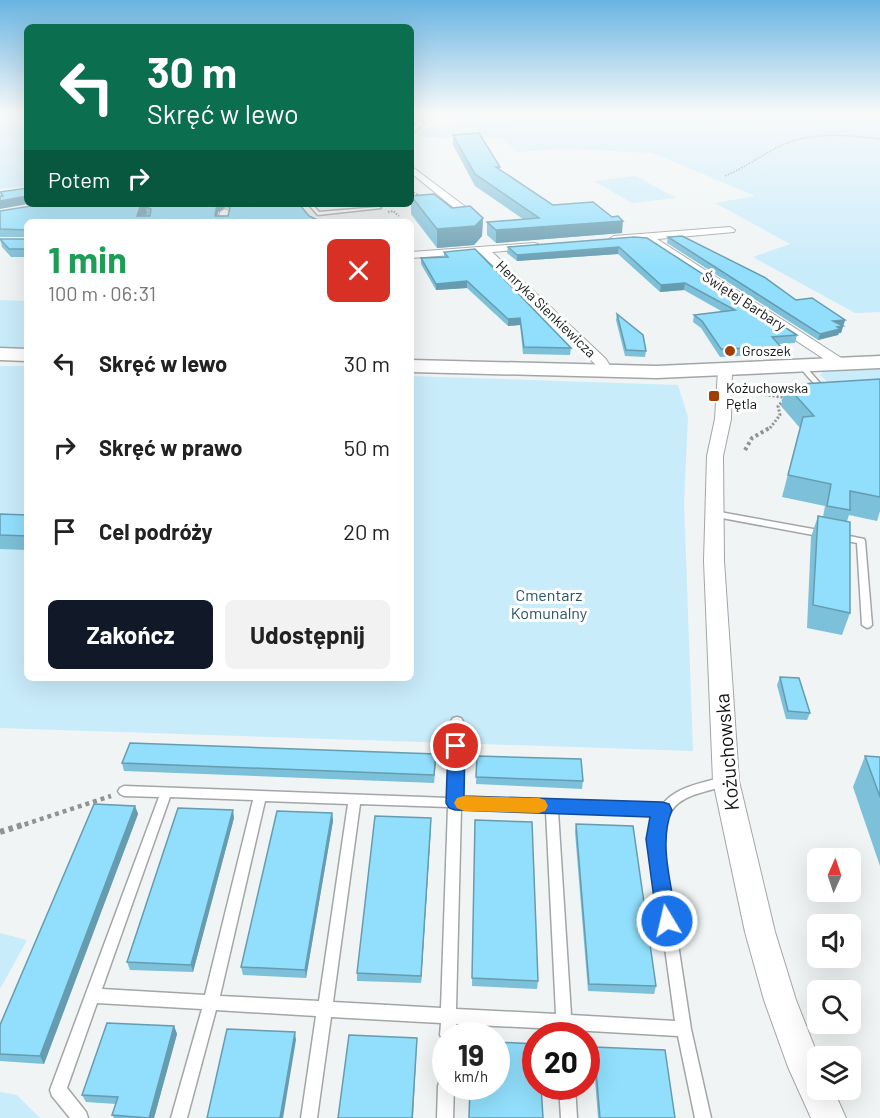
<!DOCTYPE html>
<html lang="pl">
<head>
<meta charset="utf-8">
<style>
  :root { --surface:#fff; --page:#f2f2f2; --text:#222; --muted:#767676; --accent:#111827 }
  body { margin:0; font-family:Barlow,sans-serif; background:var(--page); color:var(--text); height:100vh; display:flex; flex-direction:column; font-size:22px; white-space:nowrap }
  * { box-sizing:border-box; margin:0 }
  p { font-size:20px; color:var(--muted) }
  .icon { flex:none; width:33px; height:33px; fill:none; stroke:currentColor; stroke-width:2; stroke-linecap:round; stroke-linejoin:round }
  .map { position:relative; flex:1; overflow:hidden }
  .drawer { position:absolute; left:24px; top:219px; width:390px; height:462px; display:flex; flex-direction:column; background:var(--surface); border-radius:9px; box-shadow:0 6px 24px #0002 }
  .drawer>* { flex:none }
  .guide { position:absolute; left:24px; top:24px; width:390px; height:183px; border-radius:9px; box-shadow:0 6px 24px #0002; background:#0b6e4f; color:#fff; overflow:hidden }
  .needle { width:39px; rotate:3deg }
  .buttons { position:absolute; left:807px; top:848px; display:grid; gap:12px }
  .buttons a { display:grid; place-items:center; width:54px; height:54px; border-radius:9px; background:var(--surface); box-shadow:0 6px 24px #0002; font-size:30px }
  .speed { position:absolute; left:432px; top:1022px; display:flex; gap:12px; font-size:30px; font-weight:700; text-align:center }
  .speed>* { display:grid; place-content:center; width:78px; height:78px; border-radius:50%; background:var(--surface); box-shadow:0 6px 24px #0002; line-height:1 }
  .speed small { font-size:15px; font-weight:400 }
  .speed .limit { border:9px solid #d22; background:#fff; color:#111 }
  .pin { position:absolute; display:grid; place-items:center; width:51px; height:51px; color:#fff; margin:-26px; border:3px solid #fff; border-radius:50%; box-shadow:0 2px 6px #0007 }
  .me { position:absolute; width:66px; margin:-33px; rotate:351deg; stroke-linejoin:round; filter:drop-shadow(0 0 4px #0008) }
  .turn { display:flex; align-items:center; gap:21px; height:126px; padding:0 24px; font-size:27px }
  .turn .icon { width:78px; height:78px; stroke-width:2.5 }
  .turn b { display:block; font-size:42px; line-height:51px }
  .then { display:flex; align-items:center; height:57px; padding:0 24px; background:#0003; gap:12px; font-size:22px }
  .round { display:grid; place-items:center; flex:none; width:63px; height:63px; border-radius:9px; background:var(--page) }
  .overview { display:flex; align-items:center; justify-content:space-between; height:102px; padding:0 24px }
  h1 { font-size:36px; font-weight:700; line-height:45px; color:#1e9e55 }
  .primary-button { display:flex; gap:12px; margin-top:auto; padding:12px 24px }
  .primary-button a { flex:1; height:69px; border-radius:9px; background:var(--accent); color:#fff; font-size:24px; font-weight:700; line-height:69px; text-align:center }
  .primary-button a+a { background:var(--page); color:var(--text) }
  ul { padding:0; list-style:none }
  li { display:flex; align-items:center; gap:18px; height:84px; padding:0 24px }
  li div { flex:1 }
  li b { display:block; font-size:22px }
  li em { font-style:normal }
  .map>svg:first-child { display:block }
  .green { fill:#c9ecfa }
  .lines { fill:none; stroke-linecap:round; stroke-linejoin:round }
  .lane-casing { stroke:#a3a6a7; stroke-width:3 }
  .street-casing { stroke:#a3a6a7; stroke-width:2 }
  .secondary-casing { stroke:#a3a6a7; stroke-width:3 }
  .path-far5 { stroke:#909293; stroke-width:1.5; stroke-dasharray:1.5 1.5; stroke-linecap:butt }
  .path-far4 { stroke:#909293; stroke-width:2; stroke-dasharray:1.5 1.5; stroke-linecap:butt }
  .path-far3 { stroke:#909293; stroke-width:3; stroke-dasharray:2 2; stroke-linecap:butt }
  .path-far2 { stroke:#909293; stroke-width:4; stroke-dasharray:3 3; stroke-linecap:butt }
  .path-far1 { stroke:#909293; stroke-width:4.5; stroke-dasharray:4 4; stroke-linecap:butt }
  .path { stroke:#909293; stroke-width:6; stroke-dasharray:4.5 4.5; stroke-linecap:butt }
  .lane { fill:#fff; fill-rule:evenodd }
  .street { fill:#fff; fill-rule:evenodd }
  .secondary { fill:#fff; fill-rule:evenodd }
  .wall { fill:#7dc0d9; fill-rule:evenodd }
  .shaded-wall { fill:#669cb0 }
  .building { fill:#91dffc; stroke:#669cb0; stroke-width:1.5; fill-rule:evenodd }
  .route { fill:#1a73e8; stroke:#114b97; stroke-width:1.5 }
  .slow { fill:#f59e0b }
  .poi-dot { fill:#a13e01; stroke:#fff; stroke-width:2 }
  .labels { text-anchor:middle; stroke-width:6; stroke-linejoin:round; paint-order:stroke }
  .far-street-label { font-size:14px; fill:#121314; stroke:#fff }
  .far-poi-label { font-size:14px; fill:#121314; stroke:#fff; text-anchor:start }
  .park-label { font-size:16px; fill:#275463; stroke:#fff }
  .near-street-label { font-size:20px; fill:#121314; stroke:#fff }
</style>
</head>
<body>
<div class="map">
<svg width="880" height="1118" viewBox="0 0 880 1118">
  <rect width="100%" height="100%" fill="#f0f4f5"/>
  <g class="green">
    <path d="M589 113H695L713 116 862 113 880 118V312L855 313 753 257 790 244 715 203 755 196 653 153 565 149 517 152 502 138 418 137 427 126 595 117Z"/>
    <path d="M27 122V186L0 189V124Z"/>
    <path d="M636 176 676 198 632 203 594 181Z"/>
    <path d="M0 300 27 301V348L0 347Z"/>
    <path d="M0 366H27V678H411V376L678 385 688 417 684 502 693 751 0 728Z"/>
    <path d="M880 369V379L839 381 841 384 829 383 820 375 823 372Z"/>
    <path d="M0 933 27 940 0 989Z"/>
    <path d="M0 1092 17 1095 40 1118H0Z"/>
  </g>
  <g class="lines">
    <g class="lane-casing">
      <g id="lane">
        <path d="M308 204H312L319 212 379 207 381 208 318 215Z"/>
        <path d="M803 365 805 366 820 383 829 387V389C816 389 808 377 800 367Z"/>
        <path d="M714 511 824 531 828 534 824 537 711 516 710 514 711 512Z"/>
        <path d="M840 534 864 539 865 541 872 625 870 627 867 628 862 625 857 543 837 539 836 537Z"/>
        <path d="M457 717 461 718 463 721 461 798 662 805C675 787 702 783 723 777L727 779 729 782 727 785C691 797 669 794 662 839L691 1029 711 1118H695L678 1036 572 1030 573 1035H557V1029L456 1024V1035H446V1041L443 1040 440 1035 441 1023 331 1017 317 1118H301L316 1016 216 1010 187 1118H171L202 1009 97 1003 67 1088 86 1112 88 1118H70L52 1096 50 1090 159 797 124 796 120 794 118 791 120 788 124 786 449 798 451 721 453 718ZM170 797 253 800 205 995 102 989ZM265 801 348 804 319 1001 220 996ZM360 804 448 807 441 1008 333 1002ZM461 808 546 811 556 1014 456 1009ZM558 811 656 815 652 824 650 839 675 1021 571 1015Z"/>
        <path d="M446 1078V1086H454L453 1118H437L438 1086 440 1080Z"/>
        <path d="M559 1086H575L577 1118H561Z"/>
      </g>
    </g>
    <g class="street-casing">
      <g id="street">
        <path d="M411 113H415L424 124 411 134V128L416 124 411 118Z"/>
        <path d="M411 166 467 208V212H459L411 173Z"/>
        <path d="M225 209 230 212 228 222H218L220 212Z"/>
        <path d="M730 227 735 230 734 232 657 239 846 361 848 364 846 367H836L644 240 614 242 609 239 614 236Z"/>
        <path d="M534 243 538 244V248L492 252 606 359 613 371 611 374H601L595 364 480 253 411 258V252Z"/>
        <path d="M725 366 732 370 731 419 723 456 724 561 739 781 775 932 796 1000 818 1056V1089H833L846 1118H811L788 1067 764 1000 745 932 713 781 704 561 707 456 715 419 718 370Z"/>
      </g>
    </g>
    <g class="secondary-casing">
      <g id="secondary">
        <path d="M0 348 27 349V361L0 360Z"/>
        <path d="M880 356V368L657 378 411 372V360L657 366Z"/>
      </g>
    </g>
    <g class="path-far5">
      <path d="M864 113 880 118"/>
      <path d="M725 176C744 168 760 156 778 147 810 131 846 135 880 139"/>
      <path d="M411 191 414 193"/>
    </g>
    <g class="path-far4">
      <path d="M411 191 420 196"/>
      <path d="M388 212 393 211 399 216"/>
    </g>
    <g class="path-far3">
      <path d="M741 391 787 398"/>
      <path d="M770 428 780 415 778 406 785 399"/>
    </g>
    <path class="path-far2" d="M745 450 752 438 771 427"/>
    <path class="path-far1" d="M17 827 111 796"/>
    <path class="path" d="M0 832 22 825"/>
    <use href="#lane" class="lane"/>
    <use href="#street" class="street"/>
    <use href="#secondary" class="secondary"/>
  </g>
  <g class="wall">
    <path d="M453 135 500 167 499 169 553 205 622 233 496 243 487 235V222L523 219 475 186 453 145Z"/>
    <path d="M411 196 483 218 482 236 474 245 437 248 411 214Z"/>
    <path d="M43 204H299L309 216 27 222V257H11L2 247 0 239H25L27 237H0V211ZM226 207 230 210 228 216H217L218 212Z"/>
    <path d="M634 237 797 335 795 343 779 344 781 347 780 354 720 357 701 328 693 322 694 315 723 312 684 290 660 292 618 254 517 261 507 253 508 247Z"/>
    <path d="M668 237 796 300 845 320 841 333H839L838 335 818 340 667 243Z"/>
    <path d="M444 252 571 348 570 355 523 354 520 325 508 326 467 288 436 290 421 264V258L444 257Z"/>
    <path d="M617 314 646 351 645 357 625 356 616 320Z"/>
    <path d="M880 379V511L877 521 849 515 847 521 850 613 842 635 807 628 811 537 818 516 823 517 825 506 782 497 800 428 781 406 786 385Z"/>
    <path d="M0 514 27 515V550L0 549Z"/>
    <path d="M780 677 810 713 807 720 786 719 777 685Z"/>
    <path d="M477 756 583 781 582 789 476 784Z"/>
    <path d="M865 756 880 757V866L853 787Z"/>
    <path d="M436 762 434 783 124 771 122 763Z"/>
    <path d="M135 806 138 814 44 1064 0 1061V1025Z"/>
    <path d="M332 813 333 821 306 978 243 975 241 967Z"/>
    <path d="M234 818 193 972 130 970 127 962Z"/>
    <path d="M475 820 538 981 537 989 472 986Z"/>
    <path d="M576 824 656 986 654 994 588 991 575 832Z"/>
    <path d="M431 826 421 983 357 981V973Z"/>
    <path d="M174 1026 177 1034 154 1118H114L112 1115 116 1104 86 1102 82 1095Z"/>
    <path d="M594 1047 675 1118H598L593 1054Z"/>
  </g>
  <g class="shaded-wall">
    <path d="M27 196 28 204 0 209V201Z"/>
    <path d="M217 204H226V207L218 212 216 222 215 216Z"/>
    <path d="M140 207H146L147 214 141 215 139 222 137 216Z"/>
    <path d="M483 218 482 236 474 245 437 248V229Z"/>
    <path d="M623 221 622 233 496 243V230Z"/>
    <path d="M619 247 618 254 517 261V255Z"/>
    <path d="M467 281V288L436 290V284Z"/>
    <path d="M685 283 684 290 660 292 661 285Z"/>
    <path d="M520 318V325L508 326V319Z"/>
    <path d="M845 320 841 333H839L838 335 818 340 820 334 833 321Z"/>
    <path d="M135 806 138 814 44 1064 40 1056Z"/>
    <path d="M233 810 234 818 193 972 191 965Z"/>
    <path d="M332 813 333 821 306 978 305 970Z"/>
    <path d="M431 818V826L421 983V976Z"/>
    <path d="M174 1026 177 1034 154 1118H149Z"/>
    <path d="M295 1032 296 1040 283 1118H280Z"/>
    <path d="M417 1038 413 1118H412Z"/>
  </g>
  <g class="building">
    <path d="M479 133 500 167H496L553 205 593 202 612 217 618 216 623 221 496 230 487 222 539 218 475 174 453 135Z"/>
    <path d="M27 188V196L0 201V196H3L0 192Z"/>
    <path d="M434 194 452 208 470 206 483 218 475 226 437 229 411 196Z"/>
    <path d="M43 204H217L215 216H228L231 204H299L309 216 322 222H27V235V230L0 229V211ZM140 207H146L151 209 150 216H137Z"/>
    <path d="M682 236 764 277 796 300 812 298 845 320 833 321 843 326 837 327 840 329 820 334 668 237Z"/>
    <path d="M27 237V249H9L0 239H25Z"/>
    <path d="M634 237 647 238 797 335 772 337 781 347 721 349 702 321 694 315 735 310 685 283 661 285 619 247 517 255 508 247Z"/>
    <path d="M475 249 571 348 524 347 520 318 508 319 467 281 436 284 421 258 448 257 444 252Z"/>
    <path d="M617 314 643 335 646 351 626 350Z"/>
    <path d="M880 379V497L850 491V510L827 506 831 484 788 475 803 417 814 416 786 385Z"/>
    <path d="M0 514 27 515V536L0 535Z"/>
    <path d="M818 516 850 522V613L813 605Z"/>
    <path d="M780 677 799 678 810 713 788 711Z"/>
    <path d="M130 743 436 754 434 775 122 763Z"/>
    <path d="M477 756 581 759 583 781 476 777Z"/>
    <path d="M865 756 880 757V797Z"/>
    <path d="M94 804 135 806 40 1056 0 1054V1025Z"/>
    <path d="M178 808 233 810 191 965 127 962Z"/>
    <path d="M277 811 332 813 305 970 241 967Z"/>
    <path d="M375 816 431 818 421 976 357 973Z"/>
    <path d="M475 820 532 822 538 981 472 978Z"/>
    <path d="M576 824 633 826 656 986 589 984Z"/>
    <path d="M107 1023 174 1026 149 1118 112 1115 118 1097 82 1095Z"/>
    <path d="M227 1029 295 1032 280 1118H207Z"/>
    <path d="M349 1035 417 1038 412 1118H338Z"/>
    <path d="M496 1042 536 1044V1086H541L543 1118H469L470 1086H496Z"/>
    <path d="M594 1047 665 1050 675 1118H600Z"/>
  </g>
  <linearGradient id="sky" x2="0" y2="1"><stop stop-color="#69b4e1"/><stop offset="0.42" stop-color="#f8fafa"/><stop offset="1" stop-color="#f8fafa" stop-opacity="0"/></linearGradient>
  <rect width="880" height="269" fill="url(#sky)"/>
  <path class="route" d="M456 740 463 742 465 746 464 796 662 802 669 804 672 810C658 843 672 886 677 921L674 927 667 930 660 927 657 921 646 839 650 817 455 810 449 808 446 803 448 746 450 742Z"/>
  <path class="slow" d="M464 796 539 798 545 800 548 806 545 811 539 813 464 811 457 808 454 803 457 798Z"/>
  <g class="poi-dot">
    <circle cx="730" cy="351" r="6"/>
    <rect x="708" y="390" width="12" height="12" rx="3"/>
  </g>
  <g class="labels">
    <g class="far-street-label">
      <text transform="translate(744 301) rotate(33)" y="5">Świętej Barbary</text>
      <text transform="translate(546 309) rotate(44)" y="5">Henryka Sienkiewicza</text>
    </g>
    <g class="far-poi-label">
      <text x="742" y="356">Groszek</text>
      <text x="726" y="393">Kożuchowska<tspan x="726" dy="16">Pętla</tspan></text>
    </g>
    <g class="park-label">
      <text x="549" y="601">Cmentarz<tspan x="549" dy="18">Komunalny</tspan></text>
    </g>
    <g class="near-street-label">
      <text transform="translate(727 752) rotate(-95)" y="7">Kożuchowska</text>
    </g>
  </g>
</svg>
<div class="buttons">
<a><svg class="needle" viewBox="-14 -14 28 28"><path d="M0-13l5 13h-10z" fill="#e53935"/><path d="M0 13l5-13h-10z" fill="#767676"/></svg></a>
<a><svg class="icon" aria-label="sound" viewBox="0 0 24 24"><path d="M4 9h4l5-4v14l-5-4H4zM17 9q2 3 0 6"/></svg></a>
<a><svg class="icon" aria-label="search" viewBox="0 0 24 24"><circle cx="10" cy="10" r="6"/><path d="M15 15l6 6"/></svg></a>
<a><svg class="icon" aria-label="layers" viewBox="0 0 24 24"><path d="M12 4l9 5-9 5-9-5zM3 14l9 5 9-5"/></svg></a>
</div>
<div class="speed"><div>19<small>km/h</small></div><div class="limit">20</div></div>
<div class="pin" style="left:456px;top:746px;background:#d93025"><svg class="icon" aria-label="arrive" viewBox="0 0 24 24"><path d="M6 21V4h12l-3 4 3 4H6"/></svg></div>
<svg class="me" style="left:667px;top:921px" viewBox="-20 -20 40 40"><circle r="17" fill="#1a73e8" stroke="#fff" stroke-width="3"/><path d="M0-11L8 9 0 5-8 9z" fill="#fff"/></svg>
<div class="guide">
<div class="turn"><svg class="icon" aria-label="left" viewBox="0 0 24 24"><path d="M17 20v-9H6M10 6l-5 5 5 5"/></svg><div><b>30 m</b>Skręć w lewo</div></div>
<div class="then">Potem<svg class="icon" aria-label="right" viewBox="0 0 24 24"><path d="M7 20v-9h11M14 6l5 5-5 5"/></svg></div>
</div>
<section class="drawer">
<div class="overview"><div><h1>1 min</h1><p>100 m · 06:31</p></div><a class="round" style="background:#d93025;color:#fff"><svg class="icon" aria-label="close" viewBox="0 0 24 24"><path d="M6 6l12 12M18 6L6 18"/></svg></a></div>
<ul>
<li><svg class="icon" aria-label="left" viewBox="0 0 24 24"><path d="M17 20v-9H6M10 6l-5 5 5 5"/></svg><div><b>Skręć w lewo</b></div><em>30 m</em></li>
<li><svg class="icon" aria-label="right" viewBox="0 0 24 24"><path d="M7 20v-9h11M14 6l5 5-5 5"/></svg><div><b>Skręć w prawo</b></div><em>50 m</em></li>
<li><svg class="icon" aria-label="arrive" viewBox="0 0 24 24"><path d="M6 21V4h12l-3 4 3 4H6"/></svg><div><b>Cel podróży</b></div><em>20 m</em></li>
</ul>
<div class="primary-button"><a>Zakończ</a><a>Udostępnij</a></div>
</section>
</div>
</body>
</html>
